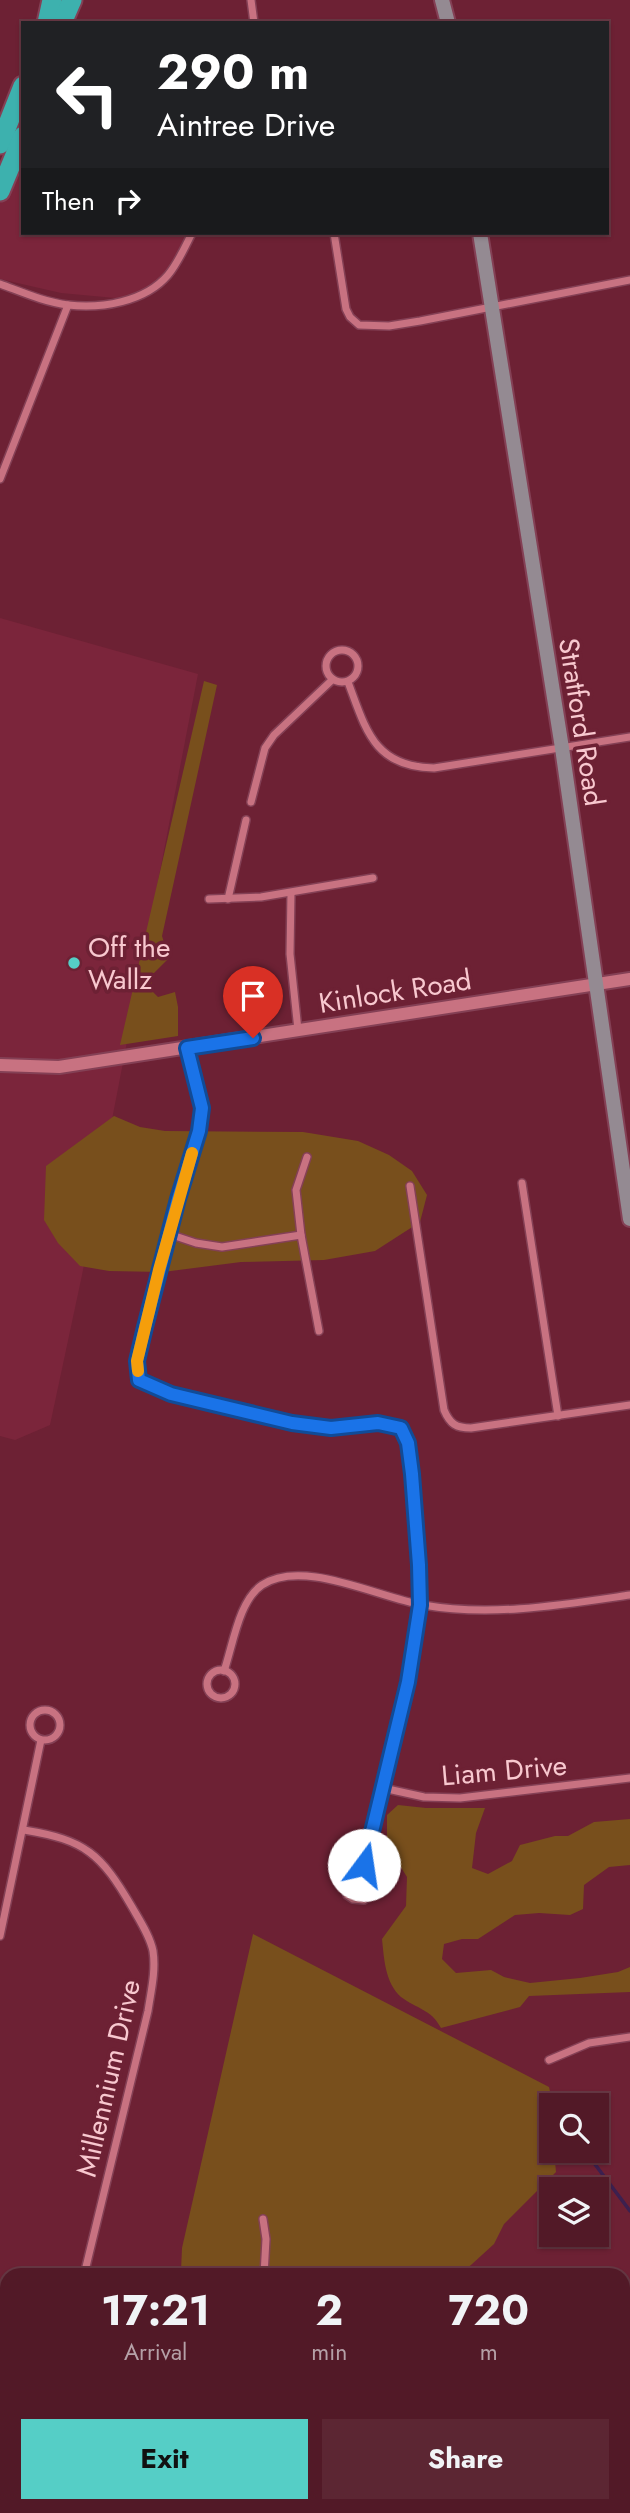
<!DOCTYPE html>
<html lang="en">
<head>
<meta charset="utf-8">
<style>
  :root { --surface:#521927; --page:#5c2633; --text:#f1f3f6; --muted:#b5a0a7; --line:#683844; --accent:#55cec6 }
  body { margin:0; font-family:Jost,sans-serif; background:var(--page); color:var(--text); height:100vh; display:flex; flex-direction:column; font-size:26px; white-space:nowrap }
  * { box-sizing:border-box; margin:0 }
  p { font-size:23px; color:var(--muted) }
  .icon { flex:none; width:38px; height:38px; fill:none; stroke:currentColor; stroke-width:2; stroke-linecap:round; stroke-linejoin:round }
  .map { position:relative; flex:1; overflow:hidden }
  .drawer { position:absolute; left:0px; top:2268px; width:630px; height:245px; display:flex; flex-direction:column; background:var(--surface); border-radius:21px 21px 0 0; box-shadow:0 2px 5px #0004,0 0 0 2px var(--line) }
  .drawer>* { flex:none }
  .top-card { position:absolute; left:21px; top:21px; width:588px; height:214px; border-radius:0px; box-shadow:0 2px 5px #0004,0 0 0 2px var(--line); background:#202124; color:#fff; overflow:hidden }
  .fabs { position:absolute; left:539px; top:2093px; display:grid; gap:14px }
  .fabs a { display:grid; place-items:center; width:70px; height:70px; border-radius:0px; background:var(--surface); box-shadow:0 2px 5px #0004,0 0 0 2px var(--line); font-size:35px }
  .pin { position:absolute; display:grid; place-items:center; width:60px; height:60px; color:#fff; margin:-72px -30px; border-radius:50% 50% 50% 0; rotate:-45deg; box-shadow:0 0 7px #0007 }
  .pin .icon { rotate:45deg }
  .me { position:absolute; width:77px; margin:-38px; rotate:14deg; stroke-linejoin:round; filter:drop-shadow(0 0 5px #0008) }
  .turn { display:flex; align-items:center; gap:24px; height:147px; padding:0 21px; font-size:32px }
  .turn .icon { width:91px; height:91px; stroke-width:2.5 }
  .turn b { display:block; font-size:49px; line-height:60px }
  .then { display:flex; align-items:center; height:66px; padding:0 21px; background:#0003; gap:14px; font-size:26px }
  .eta { display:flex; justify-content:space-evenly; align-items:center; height:119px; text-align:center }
  .eta b { font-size:42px; font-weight:700; line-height:49px }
  .button { display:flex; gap:14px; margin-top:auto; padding:14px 21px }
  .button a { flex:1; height:80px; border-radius:0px; background:var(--accent); color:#111; font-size:28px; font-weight:700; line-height:80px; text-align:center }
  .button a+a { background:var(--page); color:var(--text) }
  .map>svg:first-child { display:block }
  .built { fill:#7b253b }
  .green { fill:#784f1c }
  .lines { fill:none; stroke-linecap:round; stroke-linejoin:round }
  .stream { stroke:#3c204f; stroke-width:3.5 }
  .minor-casing { stroke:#844055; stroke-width:10 }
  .tertiary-casing { stroke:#844055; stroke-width:16 }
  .secondary-casing { stroke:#844055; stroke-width:18 }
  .trunk-casing { stroke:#844055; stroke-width:23 }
  .minor { stroke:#c87281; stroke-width:7 }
  .tertiary { stroke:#c87281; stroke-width:12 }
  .secondary { stroke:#948a92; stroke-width:14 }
  .trunk { stroke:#3db1ae; stroke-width:19 }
  .route-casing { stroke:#114b97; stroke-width:18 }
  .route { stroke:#1a73e8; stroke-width:12 }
  .slow { stroke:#f59e0b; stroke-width:12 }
  .poi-dot { fill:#55cec6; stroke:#6d2134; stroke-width:2.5 }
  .labels { text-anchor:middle; stroke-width:7; stroke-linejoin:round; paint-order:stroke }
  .street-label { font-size:28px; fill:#f8c8cf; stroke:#6d2134 }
  .poi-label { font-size:28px; fill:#f8c8cf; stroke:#6d2134; text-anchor:start }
</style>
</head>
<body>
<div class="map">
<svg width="630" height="2513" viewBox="0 0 630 2513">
  <rect width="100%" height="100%" fill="#6d2134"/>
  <g class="built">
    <path d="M23 143V233H198L176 273 126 299 61 293 0 279V201Z"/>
    <path d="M0 618 198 674 82 1275 50 1425 15 1440 0 1436Z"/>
  </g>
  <g class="green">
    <path d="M204 681 217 685 162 936 169 958 151 976 152 991 158 997 175 992 178 1007V1036L120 1045Z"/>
    <path d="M114 1116 140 1127 165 1131 303 1132 358 1141 389 1155 412 1171 427 1195 420 1222 375 1251 324 1260 241 1262 163 1272 109 1271 80 1266 58 1243 44 1220 46 1166Z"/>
    <path d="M398 1805 426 1808H485L476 1833 472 1868 488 1874 512 1861 520 1845 555 1836H568L594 1822 630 1819V1865L609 1867 584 1885 583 1909 570 1915 539 1913 515 1915 478 1939H462L444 1944 442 1959 456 1973 491 1970 504 1977 530 1983 580 1978 618 1972 630 1967V1992L529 1996 520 2007 441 2028C431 2009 417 2009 401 1997 385 1983 384 1958 382 1939L406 1906 407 1877 387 1845V1815Z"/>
    <path d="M253 1934 549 2087 553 2105H551V2151H554L556 2172 504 2224 494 2244 460 2275H190L181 2271 182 2248Z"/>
    <path d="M630 2294V2392L623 2398V2311Z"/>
  </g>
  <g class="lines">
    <g class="stream">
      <path d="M585 2151 630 2211"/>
      <path d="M0 2325 7 2338"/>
      <path d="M80 2506 84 2513"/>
    </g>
    <g class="minor-casing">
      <g id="minor">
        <path d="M251 0 254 23"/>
        <path d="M334 233 346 309 350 317 359 325 389 326 420 321 630 280"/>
        <path d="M0 284C22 292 44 302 68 305 101 309 145 302 168 275 178 263 185 247 192 233"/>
        <path d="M0 479 68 305"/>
        <circle cx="342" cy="666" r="16"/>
        <path d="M348 682C366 730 374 767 434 768L630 737"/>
        <path d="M251 802 265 748 274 735 332 680"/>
        <path d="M291 893 290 954 298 1030"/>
        <path d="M209 899 261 897 373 878"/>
        <path d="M228 899 246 820"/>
        <path d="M187 1048 202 1108 199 1131 178 1199 145 1327 137 1361 139 1380C170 1393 195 1398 227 1406 260 1415 292 1424 327 1428 353 1430 376 1419 401 1428L408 1443 419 1565 420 1605 408 1682 364 1865 352 1870 345 1878 347 1895 353 1899 364 1900 374 1891 375 1885 364 1865"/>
        <path d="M307 1157 296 1190 301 1235 319 1331"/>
        <path d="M522 1183 558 1416"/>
        <path d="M410 1186 444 1410C450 1424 456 1428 471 1428L630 1405"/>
        <path d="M169 1234 196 1243 222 1247 301 1235"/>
        <circle cx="221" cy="1684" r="14"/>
        <path d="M224 1671C233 1645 239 1600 262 1585 303 1558 379 1598 423 1605 491 1617 562 1605 630 1595"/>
        <circle cx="45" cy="1725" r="15"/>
        <path d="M383 1788 424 1797 460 1798 630 1778"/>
        <path d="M24 1830C86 1840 101 1854 132 1907 140 1921 150 1936 153 1951 156 1971 151 1991 148 2011L84 2275"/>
        <path d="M0 1936 41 1740"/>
        <path d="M549 2060 589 2043 630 2037"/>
        <path d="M263 2219 266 2239 264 2275"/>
        <path d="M203 2506 204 2513"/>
        <path d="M368 2506 370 2513"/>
      </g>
    </g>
    <g class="tertiary-casing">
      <path id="tertiary" d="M0 1065 59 1067 630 979"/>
    </g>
    <g class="secondary-casing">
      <g id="secondary">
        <path d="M442 0 448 23"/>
        <path d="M480 233 562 748 630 1219"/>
        <path d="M629 2513 630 2512"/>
      </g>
    </g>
    <g class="trunk-casing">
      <g id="trunk">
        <path d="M47 23 52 0"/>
        <path d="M62 23 72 0"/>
        <path d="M0 144 23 86"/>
        <path d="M0 191 23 136"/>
      </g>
    </g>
    <use href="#minor" class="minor"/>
    <use href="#tertiary" class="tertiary"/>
    <use href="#secondary" class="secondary"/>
    <use href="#trunk" class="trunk"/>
  </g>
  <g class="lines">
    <g class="route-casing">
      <path id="route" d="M253 1038 187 1048 202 1108 199 1131 178 1199 145 1327 137 1361 139 1380 171 1394 292 1423 331 1428 378 1423 401 1428 408 1443 412 1474 419 1565 420 1605 408 1682 364 1865"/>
    </g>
    <use href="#route" class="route"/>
    <path class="slow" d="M138 1371 137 1361 159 1270 192 1153"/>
  </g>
  <circle class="poi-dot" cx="74" cy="963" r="7"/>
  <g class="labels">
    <g class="street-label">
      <text transform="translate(582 722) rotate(81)" y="10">Stratford Road</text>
      <text transform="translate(395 991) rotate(-9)" y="10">Kinlock Road</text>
      <text transform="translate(504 1770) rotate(-5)" y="10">Liam Drive</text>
      <text transform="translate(108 2078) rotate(-77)" y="10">Millennium Drive</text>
    </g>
    <g class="poi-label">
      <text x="88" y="957">Off the<tspan x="88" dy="32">Wallz</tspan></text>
    </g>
  </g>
</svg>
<div class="fabs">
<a><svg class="icon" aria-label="search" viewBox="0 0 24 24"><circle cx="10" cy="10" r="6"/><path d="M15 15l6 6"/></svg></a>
<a><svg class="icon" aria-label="layers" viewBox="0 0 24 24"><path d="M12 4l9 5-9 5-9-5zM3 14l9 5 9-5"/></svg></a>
</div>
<div class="pin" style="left:253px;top:1038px;background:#d93025"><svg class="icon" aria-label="arrive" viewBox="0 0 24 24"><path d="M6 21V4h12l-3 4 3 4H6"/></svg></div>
<svg class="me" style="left:364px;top:1865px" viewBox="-20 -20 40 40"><circle r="19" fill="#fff"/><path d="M0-13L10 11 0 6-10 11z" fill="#1a73e8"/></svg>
<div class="top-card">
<div class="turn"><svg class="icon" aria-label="left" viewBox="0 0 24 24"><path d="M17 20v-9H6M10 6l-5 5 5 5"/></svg><div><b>290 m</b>Aintree Drive</div></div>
<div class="then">Then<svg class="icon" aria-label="right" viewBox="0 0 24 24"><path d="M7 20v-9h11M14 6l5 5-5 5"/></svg></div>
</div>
<section class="drawer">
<div class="eta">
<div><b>17:21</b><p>Arrival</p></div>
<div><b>2</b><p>min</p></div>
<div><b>720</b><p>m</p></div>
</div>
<div class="button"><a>Exit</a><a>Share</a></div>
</section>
</div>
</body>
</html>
